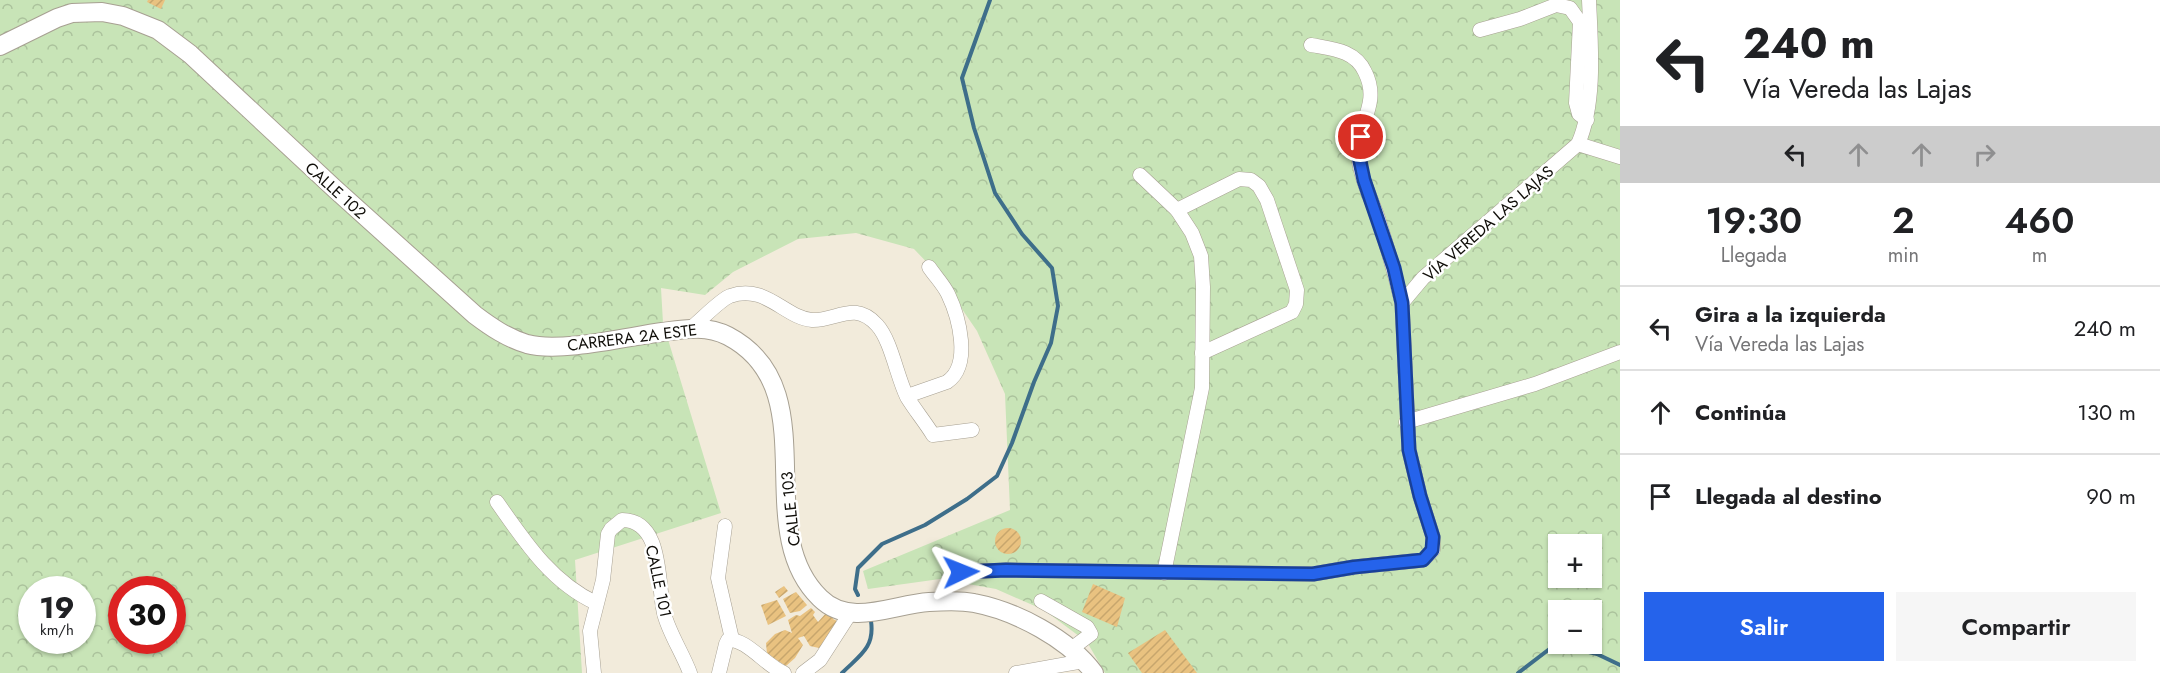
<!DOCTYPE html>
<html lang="es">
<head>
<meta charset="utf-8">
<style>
  :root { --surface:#fff; --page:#f6f6f6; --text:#202124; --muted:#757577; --line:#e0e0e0; --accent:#2563eb }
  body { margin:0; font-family:Jost,sans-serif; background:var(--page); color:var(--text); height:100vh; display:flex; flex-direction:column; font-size:22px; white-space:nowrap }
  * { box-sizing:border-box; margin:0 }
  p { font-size:20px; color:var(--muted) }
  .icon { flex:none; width:33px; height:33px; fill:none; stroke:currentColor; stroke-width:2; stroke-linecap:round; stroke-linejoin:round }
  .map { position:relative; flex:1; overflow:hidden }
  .side { display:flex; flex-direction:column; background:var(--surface); width:540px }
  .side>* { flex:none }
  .guide { background:#fff; color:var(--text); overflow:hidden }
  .tools { position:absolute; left:1548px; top:534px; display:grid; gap:12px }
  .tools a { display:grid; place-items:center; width:54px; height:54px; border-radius:0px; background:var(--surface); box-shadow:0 2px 4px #0004; font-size:30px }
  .speed { position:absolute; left:18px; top:576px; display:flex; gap:12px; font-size:30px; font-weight:700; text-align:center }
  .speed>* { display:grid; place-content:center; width:78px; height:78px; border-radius:50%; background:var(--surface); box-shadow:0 2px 4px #0004; line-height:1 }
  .speed small { font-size:15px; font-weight:400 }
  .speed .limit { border:9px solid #d22; background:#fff; color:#111 }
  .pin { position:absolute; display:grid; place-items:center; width:51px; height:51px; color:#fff; margin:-26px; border:3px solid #fff; border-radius:50%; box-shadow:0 2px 6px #0007 }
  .me { position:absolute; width:66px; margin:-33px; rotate:88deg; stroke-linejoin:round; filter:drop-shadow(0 0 4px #0008) }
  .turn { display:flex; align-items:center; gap:21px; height:126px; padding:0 24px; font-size:27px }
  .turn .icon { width:78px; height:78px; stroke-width:2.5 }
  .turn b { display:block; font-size:42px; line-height:51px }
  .lanes { display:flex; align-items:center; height:57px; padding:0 24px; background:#0003; justify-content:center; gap:30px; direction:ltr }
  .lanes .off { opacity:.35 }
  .eta { display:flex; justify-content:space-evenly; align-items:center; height:102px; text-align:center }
  .eta b { font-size:36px; font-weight:600; line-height:42px }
  .button { display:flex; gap:12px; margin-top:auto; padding:12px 24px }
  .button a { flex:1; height:69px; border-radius:0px; background:var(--accent); color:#fff; font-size:24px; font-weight:600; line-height:69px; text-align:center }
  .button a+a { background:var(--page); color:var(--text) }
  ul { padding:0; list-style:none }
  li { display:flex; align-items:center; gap:18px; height:84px; padding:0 24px; border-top:2px solid var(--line) }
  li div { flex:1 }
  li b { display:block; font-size:22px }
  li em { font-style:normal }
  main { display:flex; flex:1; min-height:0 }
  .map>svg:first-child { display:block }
  .park { fill:url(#park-crowns); fill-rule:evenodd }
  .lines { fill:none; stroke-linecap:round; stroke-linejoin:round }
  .stream { stroke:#3e6e8a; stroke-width:4 }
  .building { fill:url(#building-hatch) }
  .minor-casing { stroke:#a7a092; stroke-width:15 }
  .major-casing { stroke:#a7a092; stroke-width:20 }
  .minor { stroke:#fff; stroke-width:14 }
  .major { stroke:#fff; stroke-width:18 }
  .route-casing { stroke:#184099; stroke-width:15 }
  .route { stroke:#2563eb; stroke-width:10 }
  .labels { text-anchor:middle; stroke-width:5; stroke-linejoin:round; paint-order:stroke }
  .street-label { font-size:16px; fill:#100e09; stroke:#fff }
</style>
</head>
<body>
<main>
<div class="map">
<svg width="1620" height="673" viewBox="0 0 1620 673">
  <defs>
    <pattern id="park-crowns" width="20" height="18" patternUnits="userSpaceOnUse" patternTransform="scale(1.5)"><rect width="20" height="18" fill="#c8e4b7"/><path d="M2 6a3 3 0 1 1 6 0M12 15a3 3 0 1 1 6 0" fill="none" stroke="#abc29c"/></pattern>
    <pattern id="building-hatch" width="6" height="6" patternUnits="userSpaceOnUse" patternTransform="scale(1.5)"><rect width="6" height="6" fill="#e9c280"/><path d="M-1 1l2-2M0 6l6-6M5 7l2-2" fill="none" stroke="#c7a66d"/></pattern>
  </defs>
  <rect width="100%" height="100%" fill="#f2ebdb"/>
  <path class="park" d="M0 0H1620V673H1105L1087 642 1044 610 996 589 940 579 868 589 863 571 1010 510 1005 394 977 331 938 274 914 249 856 233 798 239 733 272 705 295 661 288 663 323 721 513 575 560 582 673H0ZM1558 544H1592V578H1558ZM32 590H82V640H32ZM122 590H172V640H122ZM1558 610H1592V644H1558Z"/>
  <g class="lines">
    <g class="stream">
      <path d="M858 595 855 589 858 568 882 544 925 525 967 499 997 476 1012 443 1034 382 1051 343 1058 306 1052 268 1022 234 995 193 974 128 962 78 990 0"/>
      <path d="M842 673C859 656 875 648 871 621"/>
      <path d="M1518 673 1556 644 1597 654 1620 665"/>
    </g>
  </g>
  <g class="building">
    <path d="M148 0H165L161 9 147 2Z"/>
    <circle cx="1008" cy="541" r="13"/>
    <path d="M1093 584 1125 598 1117 627 1082 612Z"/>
    <path d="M784 586 788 591 779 598 775 592Z"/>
    <path d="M796 592 807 605 800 611 790 613 783 599Z"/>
    <path d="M777 600 786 616 768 625 761 605Z"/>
    <path d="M811 608 815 612 813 615 818 622 828 611 834 614 833 619 837 621 831 634 819 648 810 646 804 636 798 638 803 645 795 658 786 666 767 654 766 643 775 634 785 630 792 633 788 620 796 615 800 616Z"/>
    <path d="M1165 630 1197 673H1142L1128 653Z"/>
  </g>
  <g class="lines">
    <g class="minor-casing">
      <g id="minor">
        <path d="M1480 30 1520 19 1556 5 1570 8 1580 22 1576 103 1579 114 1587 120"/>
        <path d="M1311 45C1332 49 1355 50 1365 72 1381 104 1357 123 1358 152 1359 175 1371 198 1378 218 1387 246 1395 274 1402 303"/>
        <path d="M1578 144 1620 157"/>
        <path d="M1140 175 1177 210 1192 233 1201 256 1203 287 1202 388 1164 573"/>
        <path d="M1177 210 1239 179 1251 180 1259 186 1267 200 1297 290 1296 304 1292 312 1202 353"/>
        <path d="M691 328C701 320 721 299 730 296 765 283 785 318 812 320 837 321 854 300 877 325 891 340 897 377 907 397 915 410 925 422 933 435L972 430"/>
        <path d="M907 396 947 382C972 365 959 317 948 294 943 284 935 276 929 267"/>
        <path d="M1406 422 1535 384 1620 352"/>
        <path d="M497 502C525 542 551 582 596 603"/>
        <path d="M725 526 718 578 732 639"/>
        <path d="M942 601 949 579 961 572 1006 570 1313 574 1354 567 1423 560 1433 550V537L1420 496 1409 450 1402 303 1423 278 1578 144C1596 103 1591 45 1589 0"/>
        <path d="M1041 601 1087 627 1091 634 1071 649"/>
        <path d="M594 673 590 631 603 580 608 534 611 529 622 520C664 520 657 584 664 613 668 631 683 654 690 673"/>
        <path d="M719 673 726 644 728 640C746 638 766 666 784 673"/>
        <path d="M803 673 820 660 851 612"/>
        <path d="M1016 673 1084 661"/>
      </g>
    </g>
    <g class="major-casing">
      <path id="major" d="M0 46 57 18 72 13 102 12 123 16 158 30 190 54 335 189 475 315C491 327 507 338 527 344 560 353 626 337 662 332 685 329 706 325 728 336 829 389 748 528 820 598 850 628 894 604 929 602 944 601 960 600 974 603 1016 611 1069 639 1094 673"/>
    </g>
    <use href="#minor" class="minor"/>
    <use href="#major" class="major"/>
  </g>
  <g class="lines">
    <g class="route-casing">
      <path id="route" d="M961 572 1006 570 1313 574 1354 567 1423 560 1432 550 1433 537 1420 496 1409 450 1402 303 1394 268 1364 180 1358 152 1361 137"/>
    </g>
    <use href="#route" class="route"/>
  </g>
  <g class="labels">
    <g class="street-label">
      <text transform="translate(336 190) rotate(42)" y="6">CALLE 102</text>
      <text transform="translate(1488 223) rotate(-41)" y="6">VÍA VEREDA LAS LAJAS</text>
      <text transform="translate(632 337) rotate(-7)" y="6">CARRERA 2A ESTE</text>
      <text transform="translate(790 509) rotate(-96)" y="6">CALLE 103</text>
      <text transform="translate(659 581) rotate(78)" y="6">CALLE 101</text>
    </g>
  </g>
</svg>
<div class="tools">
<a>+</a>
<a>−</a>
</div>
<div class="speed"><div>19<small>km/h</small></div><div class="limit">30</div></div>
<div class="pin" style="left:1361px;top:137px;background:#d93025"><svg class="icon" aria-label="arrive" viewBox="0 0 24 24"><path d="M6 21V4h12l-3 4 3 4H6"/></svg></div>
<svg class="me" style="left:961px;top:572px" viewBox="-20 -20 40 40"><path d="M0-17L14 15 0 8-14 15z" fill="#2563eb" stroke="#fff" stroke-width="4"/></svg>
</div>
<section class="side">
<div class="guide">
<div class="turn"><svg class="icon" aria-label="left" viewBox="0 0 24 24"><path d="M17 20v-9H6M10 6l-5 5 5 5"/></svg><div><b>240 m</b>Vía Vereda las Lajas</div></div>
<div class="lanes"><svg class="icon" aria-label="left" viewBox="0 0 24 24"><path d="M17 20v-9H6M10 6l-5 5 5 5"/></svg><svg class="icon off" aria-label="ahead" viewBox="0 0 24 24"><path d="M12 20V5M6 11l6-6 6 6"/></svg><svg class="icon off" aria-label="ahead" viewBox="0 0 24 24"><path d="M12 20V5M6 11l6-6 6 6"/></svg><svg class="icon off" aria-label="right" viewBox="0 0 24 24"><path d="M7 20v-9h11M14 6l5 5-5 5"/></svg></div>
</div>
<div class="eta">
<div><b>19:30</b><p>Llegada</p></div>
<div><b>2</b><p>min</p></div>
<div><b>460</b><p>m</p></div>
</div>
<ul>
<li><svg class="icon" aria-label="left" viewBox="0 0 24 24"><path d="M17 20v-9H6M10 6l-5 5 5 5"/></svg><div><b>Gira a la izquierda</b><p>Vía Vereda las Lajas</p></div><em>240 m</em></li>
<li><svg class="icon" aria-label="ahead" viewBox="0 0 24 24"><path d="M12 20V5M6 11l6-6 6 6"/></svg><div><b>Continúa</b></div><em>130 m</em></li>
<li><svg class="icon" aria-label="arrive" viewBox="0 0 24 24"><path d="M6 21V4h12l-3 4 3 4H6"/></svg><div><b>Llegada al destino</b></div><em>90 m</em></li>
</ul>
<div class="button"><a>Salir</a><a>Compartir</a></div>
</section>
</main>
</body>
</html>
